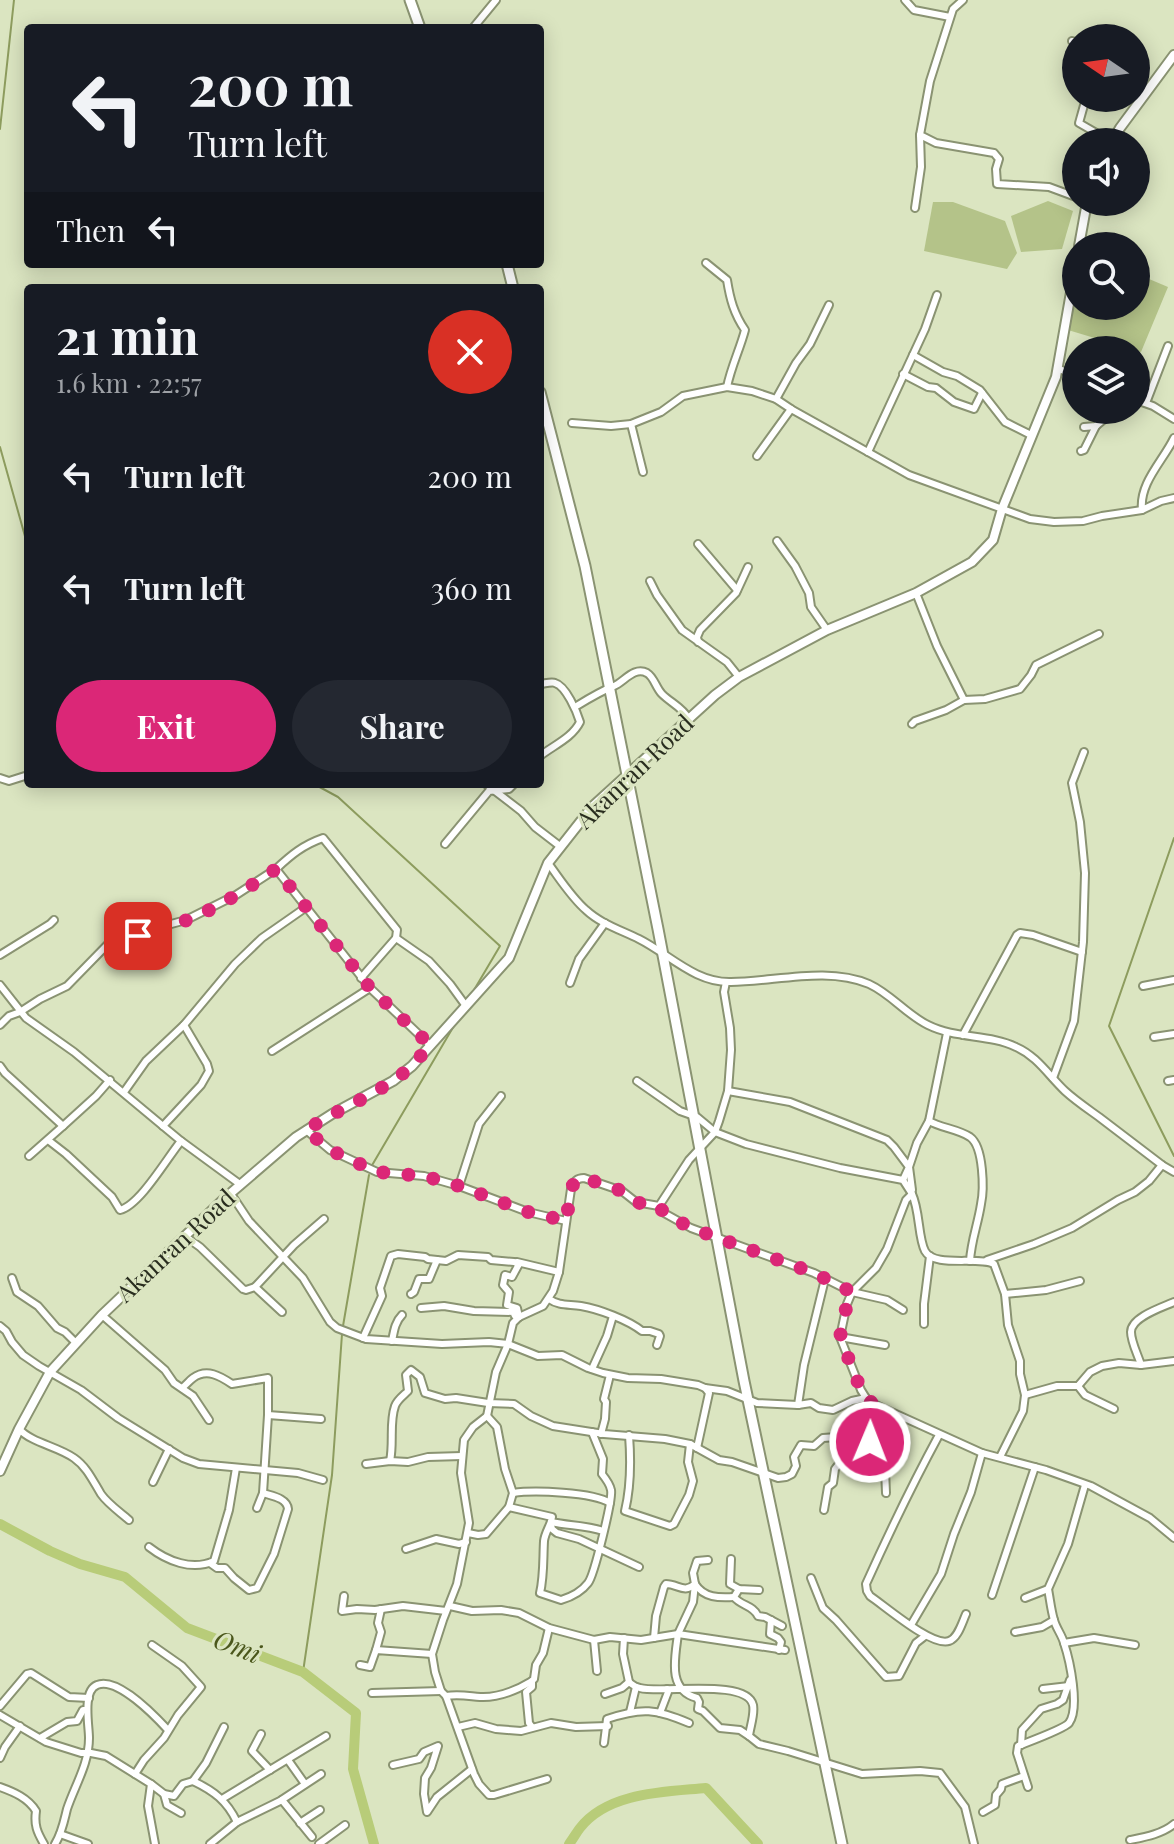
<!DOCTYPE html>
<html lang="en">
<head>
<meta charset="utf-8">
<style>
  :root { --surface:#171b24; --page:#242831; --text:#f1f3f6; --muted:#9ea1a6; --accent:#db2777 }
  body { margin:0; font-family:"Playfair Display",serif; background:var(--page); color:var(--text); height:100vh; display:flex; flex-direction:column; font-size:30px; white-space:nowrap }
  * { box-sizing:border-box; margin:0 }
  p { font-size:26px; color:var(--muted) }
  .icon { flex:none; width:44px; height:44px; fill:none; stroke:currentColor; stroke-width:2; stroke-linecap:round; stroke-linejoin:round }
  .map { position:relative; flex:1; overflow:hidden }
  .details { position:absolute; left:24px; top:284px; width:520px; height:504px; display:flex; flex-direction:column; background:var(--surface); border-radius:8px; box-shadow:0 4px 20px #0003 }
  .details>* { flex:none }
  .top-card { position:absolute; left:24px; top:24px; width:520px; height:244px; border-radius:8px; box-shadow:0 4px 20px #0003; background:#171b24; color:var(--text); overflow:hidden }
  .needle { width:52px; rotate:283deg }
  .buttons { position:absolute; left:1062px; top:24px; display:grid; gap:16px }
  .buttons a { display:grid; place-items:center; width:88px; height:88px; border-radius:50%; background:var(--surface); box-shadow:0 4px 20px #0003; font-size:40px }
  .pin { position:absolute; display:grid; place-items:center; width:68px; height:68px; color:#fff; margin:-34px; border-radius:16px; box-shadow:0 4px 12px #0006 }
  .me { position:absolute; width:88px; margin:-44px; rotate:1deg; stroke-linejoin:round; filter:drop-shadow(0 0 6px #0008) }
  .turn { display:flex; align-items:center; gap:28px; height:168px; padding:0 32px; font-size:36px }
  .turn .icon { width:104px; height:104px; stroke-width:2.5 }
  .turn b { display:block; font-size:56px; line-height:68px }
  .then { display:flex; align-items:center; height:76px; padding:0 32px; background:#0003; gap:16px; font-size:30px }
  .round { display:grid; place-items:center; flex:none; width:84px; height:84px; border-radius:42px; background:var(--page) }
  .headline { display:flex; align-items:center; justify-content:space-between; height:136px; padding:0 32px }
  h1 { font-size:48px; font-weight:700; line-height:60px }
  .primary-button { display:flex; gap:16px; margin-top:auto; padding:16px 32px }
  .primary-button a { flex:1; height:92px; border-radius:48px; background:var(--accent); color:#fff; font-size:32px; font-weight:700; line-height:92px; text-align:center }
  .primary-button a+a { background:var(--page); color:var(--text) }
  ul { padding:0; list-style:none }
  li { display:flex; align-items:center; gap:24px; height:112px; padding:0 32px }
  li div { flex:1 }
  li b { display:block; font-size:30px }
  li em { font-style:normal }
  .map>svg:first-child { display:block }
  .green { fill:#b4c389 }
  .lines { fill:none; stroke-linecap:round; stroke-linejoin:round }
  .stream { stroke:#8d9c5e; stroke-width:2 }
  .river { stroke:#b8cc79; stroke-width:10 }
  .minor-casing { stroke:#8a9372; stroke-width:10 }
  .secondary-casing { stroke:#8a9372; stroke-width:12 }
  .trunk-casing { stroke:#8a9372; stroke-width:13 }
  .minor { stroke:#fff; stroke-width:6 }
  .secondary { stroke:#fff; stroke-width:8 }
  .trunk { stroke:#fff; stroke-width:9 }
  .route { stroke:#db2777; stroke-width:14; stroke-dasharray:0 25.2 }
  .labels { text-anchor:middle; stroke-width:6; stroke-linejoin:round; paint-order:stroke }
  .street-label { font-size:24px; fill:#292d1f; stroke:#dbe5c1 }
  .water-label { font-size:26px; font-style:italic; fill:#4b571c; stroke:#dbe5c1 }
</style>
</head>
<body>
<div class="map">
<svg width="1174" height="1844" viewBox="0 0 1174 1844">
  <rect width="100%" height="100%" fill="#dbe5c1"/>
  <g class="green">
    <path d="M1048 201 1073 211 1062 249 1021 252 1011 216Z"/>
    <path d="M933 202H953L1005 221 1017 253 1007 269 924 251Z"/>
    <path d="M1142 276 1168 287 1141 352 1068 330 1075 297 1076 306H1136V286Z"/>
  </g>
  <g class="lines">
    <g class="stream">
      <path d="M0 129 14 0"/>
      <path d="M0 447 28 547"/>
      <path d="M314 784 338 797 500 946 474 990"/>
      <path d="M1174 838 1109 1026 1174 1156"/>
      <path d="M371 1167 455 1024"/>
      <path d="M343 1326 369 1175"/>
      <path d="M303 1672 332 1475 342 1334"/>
    </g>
    <g class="river">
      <path d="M0 1524 50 1551 80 1564 125 1577 187 1628 303 1672 356 1713 353 1769 374 1844"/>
      <path d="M569 1844C573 1839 576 1833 580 1828 608 1792 665 1792 706 1788L758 1844"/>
    </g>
    <g class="minor-casing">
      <g id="minor">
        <path d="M905 0 914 10 950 17"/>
        <path d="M963 0 953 9 930 81 920 135 936 143 994 153 999 159 996 169 997 184 1049 187 1076 197"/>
        <path d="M473 28 496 0"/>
        <path d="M1072 41 1076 42"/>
        <path d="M1086 98 1079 123 1112 142"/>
        <path d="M915 208 921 167 920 135"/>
        <path d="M706 263 727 280C730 299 734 314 745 330 740 349 731 367 727 387"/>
        <path d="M913 355 943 372 957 376 980 390 1005 422 1031 435"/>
        <path d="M1057 368 1076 376"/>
        <path d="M903 374 928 387 936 388 954 402 974 409 982 393"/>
        <path d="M776 399 796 363 810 344 829 305"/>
        <path d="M1136 400 1153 406 1174 419"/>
        <path d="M1146 403 1168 346"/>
        <path d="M572 423 611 426 631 424 661 412 683 396 727 387 752 391 776 399 791 409 909 475 1030 519 1054 522 1083 521 1102 516 1142 510"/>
        <path d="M631 424 643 472"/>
        <path d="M1084 427 1096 426 1102 421 1104 410"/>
        <path d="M1174 438C1163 461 1139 483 1142 510L1161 501 1174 498"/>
        <path d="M1081 451 1084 450 1096 426"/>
        <path d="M868 452 925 329 937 295"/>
        <path d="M757 456 791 409"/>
        <path d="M777 541 795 566 809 593 811 607 827 630"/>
        <path d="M698 544 737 590"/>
        <path d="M650 581 657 595 682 630 727 662 739 677"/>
        <path d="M916 593 937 646 964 700"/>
        <path d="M698 642 697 637 700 630 736 593 748 567"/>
        <path d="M540 682 542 684C545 683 553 682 555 683 566 686 577 712 580 722 572 738 554 745 540 756"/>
        <path d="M575 707C588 699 599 692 614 686 624 682 634 666 647 673 654 677 656 688 662 694 671 703 682 707 689 719"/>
        <path d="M912 724 915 721 946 710 964 700 985 699 1020 689 1031 675 1036 665 1099 634"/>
        <path d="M0 778 9 781 28 775"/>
        <path d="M486 784 521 811 535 827 561 847"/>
        <path d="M445 844 489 791 509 789 514 784"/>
        <path d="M548 863C560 879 571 897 586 910 601 924 621 930 639 939 669 954 695 983 731 982 774 982 827 966 869 984 891 994 907 1015 928 1025 956 1039 989 1034 1016 1047 1037 1056 1049 1076 1065 1091 1076 1101 1088 1109 1099 1117 1120 1133 1141 1149 1162 1165L1174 1172"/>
        <path d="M276 869C291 855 303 845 323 838L397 930 396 938 361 978"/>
        <path d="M396 938 429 961 450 984 466 1006"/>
        <path d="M0 955 50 924 54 920"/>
        <path d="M570 983 579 959 605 923"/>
        <path d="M0 985 26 1018 74 1052 181 1141 241 1185"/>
        <path d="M1143 986 1174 980"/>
        <path d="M0 1025 9 1016 20 1012 40 999 67 986 110 942 120 937 138 936 149 930 186 920 236 895 276 869 370 988 430 1045"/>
        <path d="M947 1033 929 1121C941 1128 958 1129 970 1137 984 1147 984 1190 981 1204 978 1224 971 1241 970 1261"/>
        <path d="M963 1035 1017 935 1020 933 1033 935 1082 952"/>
        <path d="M1154 1037 1174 1034"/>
        <path d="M272 1051 370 988"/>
        <path d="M0 1066 5 1073 63 1126 96 1096 110 1080"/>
        <path d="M1053 1078 1074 1021 1083 942 1085 873 1080 822 1072 783 1084 752"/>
        <path d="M637 1081 680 1111 697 1117 715 1132 746 1144 840 1168 903 1180 912 1194"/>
        <path d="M1168 1081 1174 1080"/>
        <path d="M728 1091 790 1102 887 1140 894 1147 909 1167 903 1180"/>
        <path d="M124 1092 146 1061 184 1025 235 964 262 938 305 908"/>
        <path d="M163 1126 201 1085 209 1071 207 1064 184 1025"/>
        <path d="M306 1130 330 1150 377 1172 424 1176 459 1186 528 1212 566 1221"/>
        <path d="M48 1140 66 1154 112 1197 120 1210C140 1205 167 1158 181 1141"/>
        <path d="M29 1156 63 1126"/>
        <path d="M459 1186 479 1124 501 1096"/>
        <path d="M912 1190 909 1167 917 1143 929 1121"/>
        <path d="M231 1194 249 1221 303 1278 330 1322 337 1328 366 1339 442 1344 489 1342 508 1344 538 1356 562 1355 588 1368 603 1373 628 1378 661 1379 698 1385 705 1388 709 1393 697 1448"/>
        <path d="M659 1206 664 1213 691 1228 814 1273 852 1292 887 1300 903 1310"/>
        <path d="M186 1237 200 1247 243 1289 246 1290 255 1287 282 1312"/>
        <path d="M987 1260 1034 1244 1072 1228 1118 1200 1135 1192 1149 1181 1162 1165"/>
        <path d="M517 1262 559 1272"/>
        <path d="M12 1278 17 1292 38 1306 57 1328 65 1332 75 1342"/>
        <path d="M825 1279 804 1365 798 1405 811 1403 819 1408 833 1410 852 1401 866 1398"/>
        <path d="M255 1287 294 1245 324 1219"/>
        <path d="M411 1294 414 1292 419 1279H429L437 1260"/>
        <path d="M1005 1294 1046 1290 1080 1281"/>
        <path d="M549 1299C559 1306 569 1304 581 1306 599 1309 628 1320 642 1331H650L659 1334 660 1336 657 1345"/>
        <path d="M421 1308 444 1306 474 1311 513 1312 515 1316 519 1317"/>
        <path d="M102 1315 165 1370 174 1383 193 1396 209 1420"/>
        <path d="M924 1324V1304L930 1256"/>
        <path d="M0 1326 6 1331 12 1342 23 1355 39 1366 81 1390 118 1418 183 1458 199 1464 298 1473 323 1480"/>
        <path d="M840 1337 885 1345"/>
        <path d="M363 1338 382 1296 380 1288 391 1256 398 1254 425 1257 428 1259 446 1261 458 1255 488 1257 491 1260 514 1262 519 1264 512 1277 505 1275 503 1285 509 1292 507 1305 517 1308 519 1317"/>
        <path d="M392 1341C394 1331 395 1322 402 1315"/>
        <path d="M1141 1365C1138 1355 1131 1342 1131 1332 1131 1317 1163 1307 1174 1302"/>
        <path d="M592 1369 607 1336 613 1316"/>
        <path d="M1078 1386 1085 1395 1114 1409"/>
        <path d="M182 1388C186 1385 189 1381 193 1378 207 1368 220 1376 232 1384L268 1378V1415L263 1493 257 1508"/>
        <path d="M705 1388 727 1391 757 1403 798 1405"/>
        <path d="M1025 1395 1057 1386H1078L1090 1372 1102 1366 1119 1363 1141 1365 1174 1361"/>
        <path d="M268 1415 321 1419"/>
        <path d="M865 1427 871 1432 870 1442 865 1454"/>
        <path d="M19 1429C32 1443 57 1446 74 1458 87 1467 93 1481 101 1494 108 1504 120 1512 129 1520"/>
        <path d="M601 1434 605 1419 606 1402 604 1399 610 1375"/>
        <path d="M629 1435C631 1461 631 1486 625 1511L670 1526 674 1524 689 1495 693 1481 688 1462 690 1444"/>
        <path d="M939 1435C913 1483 889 1533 866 1584L867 1591 870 1596C885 1606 932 1647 949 1641 958 1638 962 1623 966 1614"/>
        <path d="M852 1447C862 1456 873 1462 885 1469L886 1493"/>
        <path d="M1000 1457 1023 1411 1025 1395 1020 1374V1361L1008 1325 1005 1294 994 1264C977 1256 934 1268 925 1251 918 1238 920 1211 912 1194L906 1200 887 1249 876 1268 852 1292 847 1304 840 1337 861 1390 866 1398 876 1405 982 1453 1046 1470 1091 1486 1150 1518 1174 1538"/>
        <path d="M390 1461C394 1443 389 1423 395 1406 397 1400 404 1395 408 1391L406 1375 411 1370 420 1377 425 1393 445 1399 456 1398 488 1403 514 1404 531 1416 553 1426 604 1434 665 1439 690 1444 719 1460 732 1462 778 1478 786 1477 792 1474 796 1466 794 1457 801 1445 814 1446 823 1438 837 1437 840 1440C860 1424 870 1435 871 1402"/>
        <path d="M366 1464 390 1461 408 1462 428 1457 462 1456"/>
        <path d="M153 1482 169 1449"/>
        <path d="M513 1493C534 1490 593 1492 610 1503"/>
        <path d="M509 1507 552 1517C551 1525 545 1532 544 1541 543 1559 544 1576 540 1593L561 1600C571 1597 582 1591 588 1583 594 1576 613 1499 611 1490 610 1484 606 1479 602 1474L603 1459 592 1432"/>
        <path d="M824 1510 828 1487 833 1483 835 1469 852 1447V1439L855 1432"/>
        <path d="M551 1522C569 1526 586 1525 603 1531"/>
        <path d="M551 1525 552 1529 557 1533 579 1539 639 1567"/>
        <path d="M468 1533 478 1535 486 1534 509 1507 513 1493 505 1469 497 1427 487 1416"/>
        <path d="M149 1547C167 1561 192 1571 214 1561L229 1510 236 1468"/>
        <path d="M406 1549 436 1539 459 1544 466 1542"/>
        <path d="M731 1559 730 1584 739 1589 759 1590"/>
        <path d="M210 1563 217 1568H225L234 1578 249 1590 257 1588 274 1554 288 1509C287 1498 272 1496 263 1493"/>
        <path d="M811 1578 823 1608 836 1620 886 1677 899 1676 916 1643 925 1636"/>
        <path d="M695 1584 693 1602 678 1634 785 1650"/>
        <path d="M695 1584C704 1598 719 1598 734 1597"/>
        <path d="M739 1589 734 1597C741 1606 753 1605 758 1616L765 1617 782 1626"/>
        <path d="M992 1595 1035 1467"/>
        <path d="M344 1596 342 1611 357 1609 375 1610 403 1606 446 1611"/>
        <path d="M1025 1598 1048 1589 1068 1544 1085 1485"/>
        <path d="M450 1606 472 1611 501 1610 519 1613 549 1628 594 1640 610 1637 641 1640 678 1634C675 1658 667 1690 697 1698L699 1702 698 1709 703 1711 720 1728 740 1730 749 1736"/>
        <path d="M771 1620 770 1634 778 1638 781 1642 779 1650"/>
        <path d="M911 1625 941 1574 954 1534 971 1492 982 1453"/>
        <path d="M1015 1632 1042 1627 1054 1620"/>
        <path d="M624 1638 623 1654 629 1682C634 1686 634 1687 640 1688 661 1694 747 1678 753 1705 755 1714 750 1727 749 1736L759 1744 788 1751 862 1774 920 1771 940 1773 965 1807 974 1844"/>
        <path d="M654 1638 656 1616 664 1587 666 1584C678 1584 684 1594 695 1584L693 1573 697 1561 708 1560"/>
        <path d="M594 1640 597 1671"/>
        <path d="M1064 1643 1094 1638 1135 1645"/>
        <path d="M376 1650 381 1632 378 1623 381 1609"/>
        <path d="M360 1665 370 1667 376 1650 432 1654"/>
        <path d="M1043 1689 1069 1686"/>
        <path d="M372 1693 441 1691"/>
        <path d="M605 1694 622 1688 629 1682"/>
        <path d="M446 1696C459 1694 468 1696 480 1697 498 1698 517 1690 532 1681L534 1679 536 1665 543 1653 549 1628"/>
        <path d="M0 1706 27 1674 31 1673 69 1697 89 1698"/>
        <path d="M630 1712 636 1687"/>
        <path d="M660 1713 668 1692 667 1689"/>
        <path d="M0 1715 46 1742 81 1753H91L106 1756 151 1784 148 1806 155 1844"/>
        <path d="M458 1727 475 1723 496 1729 521 1731 551 1723 576 1727 608 1726"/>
        <path d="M532 1727 529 1723 526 1692 532 1687V1681"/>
        <path d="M261 1734 252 1751 270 1770"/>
        <path d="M40 1738 67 1722 77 1721 83 1710H87"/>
        <path d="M604 1743 607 1719C642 1707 656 1709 689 1723"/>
        <path d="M1021 1745 1022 1730 1041 1709 1057 1704 1063 1700 1070 1680"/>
        <path d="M0 1758 5 1747 20 1726"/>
        <path d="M288 1760 305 1784"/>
        <path d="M393 1765 419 1759 424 1752 438 1746 431 1768 425 1778 424 1794 427 1812 437 1797 472 1769"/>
        <path d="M135 1774 144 1760 164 1738 178 1715 201 1687 182 1666 152 1645"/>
        <path d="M547 1779 494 1795H489L479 1784 474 1774 446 1696 441 1691 435 1672 432 1654 443 1620 457 1584 469 1523 461 1473 464 1440 473 1427 487 1416 496 1372 508 1344 513 1323 519 1317 543 1306 553 1291 559 1272 571 1189C573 1182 577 1178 584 1178L622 1191 636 1202 659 1206 689 1160 715 1132 719 1121 728 1091 731 1050 730 1028 724 992 726 982"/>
        <path d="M193 1781 206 1763 224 1727"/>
        <path d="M151 1784 164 1794 174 1796 183 1784 193 1781C214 1791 227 1801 237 1822"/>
        <path d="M0 1787C14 1792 28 1798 36 1811 34 1825 37 1832 44 1844"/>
        <path d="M1028 1787 1017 1753 1018 1746C1028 1742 1064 1729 1069 1723 1080 1708 1070 1661 1064 1643 1062 1635 1056 1628 1054 1620 1051 1610 1050 1599 1048 1589"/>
        <path d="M164 1794 167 1805 181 1813"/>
        <path d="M222 1799 326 1736"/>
        <path d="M282 1800 312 1837"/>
        <path d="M983 1812 995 1805 996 1795 1001 1789 1002 1784 1024 1776"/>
        <path d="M300 1823 320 1810"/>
        <path d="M60 1834 88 1844"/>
        <path d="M1130 1840C1145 1837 1162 1834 1174 1824"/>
        <path d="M55 1844C62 1833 64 1821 67 1809 75 1785 89 1764 89 1738 89 1725 82 1691 97 1685 117 1676 156 1717 168 1730"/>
        <path d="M210 1844 237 1822 280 1801 321 1774"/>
        <path d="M319 1844 345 1825"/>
      </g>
    </g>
    <g class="secondary-casing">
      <g id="secondary">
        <path d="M1112 142 1120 128 1174 55"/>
        <path d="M1079 246 1087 202"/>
        <path d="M0 1471 19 1429 50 1372 102 1315 225 1198 296 1137 332 1114 393 1081 412 1066 509 958 548 863 592 807 715 695 739 677 827 630 916 593 972 562 993 540 1002 509 1056 377 1076 264"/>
      </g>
    </g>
    <g class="trunk-casing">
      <g id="trunk">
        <path d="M410 0 420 28"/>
        <path d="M507 264 513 288"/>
        <path d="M540 392 585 566 658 929 744 1381 842 1844"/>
      </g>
    </g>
    <use href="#minor" class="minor"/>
    <use href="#secondary" class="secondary"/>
    <use href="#trunk" class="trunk"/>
  </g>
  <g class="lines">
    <path class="route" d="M138 936C153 927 170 926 187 920 218 908 248 888 276 869L370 988 430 1045C419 1058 408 1071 394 1080 366 1099 334 1112 306 1130L330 1150 377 1172 424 1176 459 1186 528 1212 566 1221 572 1186 580 1178H584L622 1191 636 1202 655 1207 659 1206 664 1213 691 1228 814 1273 852 1292 847 1304 840 1337 861 1390 866 1398 871 1402V1416L865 1427 871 1432 870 1442"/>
  </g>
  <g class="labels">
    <g class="street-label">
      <text transform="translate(635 772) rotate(-44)" y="8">Akanran Road</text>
      <text transform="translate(176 1246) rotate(-43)" y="8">Akanran Road</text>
    </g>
    <g class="water-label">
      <text transform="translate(237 1647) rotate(21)" y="9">Omi</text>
    </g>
  </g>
</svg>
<div class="buttons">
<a><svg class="needle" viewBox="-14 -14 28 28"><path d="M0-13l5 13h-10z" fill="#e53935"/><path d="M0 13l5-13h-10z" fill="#9ea1a6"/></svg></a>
<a><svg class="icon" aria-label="sound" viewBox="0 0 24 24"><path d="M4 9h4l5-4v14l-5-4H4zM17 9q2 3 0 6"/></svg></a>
<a><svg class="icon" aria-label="search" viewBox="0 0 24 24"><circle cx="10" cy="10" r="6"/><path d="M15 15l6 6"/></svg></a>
<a><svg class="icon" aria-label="layers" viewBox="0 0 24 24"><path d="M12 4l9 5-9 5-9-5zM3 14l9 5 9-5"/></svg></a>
</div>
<div class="pin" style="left:138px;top:936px;background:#d93025"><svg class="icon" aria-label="arrive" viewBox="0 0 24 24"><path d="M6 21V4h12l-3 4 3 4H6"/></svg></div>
<svg class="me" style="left:870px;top:1442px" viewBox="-20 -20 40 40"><circle r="17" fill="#db2777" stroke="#fff" stroke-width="3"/><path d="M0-11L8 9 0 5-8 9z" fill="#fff"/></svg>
<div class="top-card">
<div class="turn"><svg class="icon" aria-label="left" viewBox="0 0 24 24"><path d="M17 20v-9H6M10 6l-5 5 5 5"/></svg><div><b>200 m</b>Turn left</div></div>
<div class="then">Then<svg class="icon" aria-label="left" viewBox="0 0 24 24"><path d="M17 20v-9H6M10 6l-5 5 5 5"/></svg></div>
</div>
<section class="details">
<div class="headline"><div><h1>21 min</h1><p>1.6 km · 22:57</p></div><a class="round" style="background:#d93025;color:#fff"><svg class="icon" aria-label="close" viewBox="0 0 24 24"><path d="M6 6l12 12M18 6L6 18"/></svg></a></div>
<ul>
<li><svg class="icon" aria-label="left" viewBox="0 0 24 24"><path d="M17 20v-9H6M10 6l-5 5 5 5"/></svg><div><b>Turn left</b></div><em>200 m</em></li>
<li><svg class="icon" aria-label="left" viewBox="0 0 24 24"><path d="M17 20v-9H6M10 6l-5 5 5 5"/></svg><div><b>Turn left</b></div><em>360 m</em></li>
</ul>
<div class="primary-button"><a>Exit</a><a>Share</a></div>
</section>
</div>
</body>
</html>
